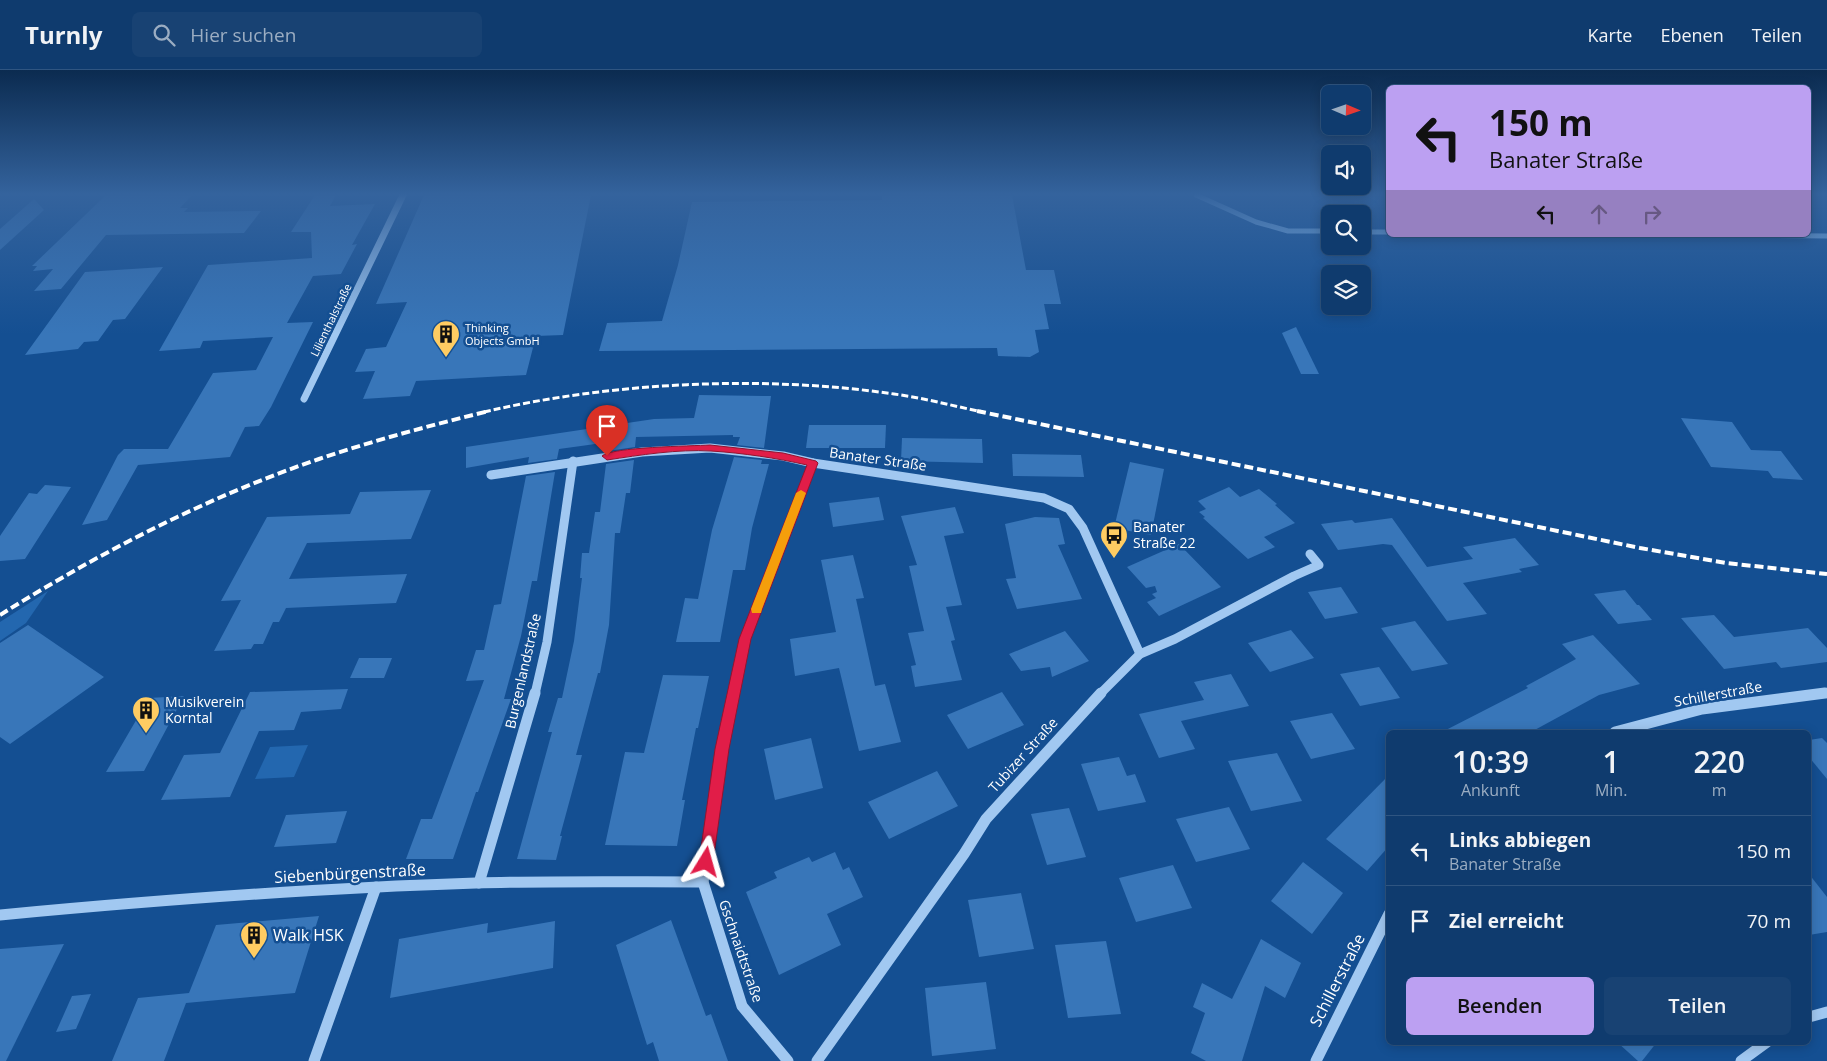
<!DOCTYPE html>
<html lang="de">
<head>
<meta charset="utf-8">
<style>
  :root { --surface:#0f3b6e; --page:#184273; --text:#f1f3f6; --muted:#9badc2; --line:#2f5581; --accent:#bca0f2 }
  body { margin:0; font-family:"Open Sans",sans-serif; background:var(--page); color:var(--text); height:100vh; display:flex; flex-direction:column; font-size:19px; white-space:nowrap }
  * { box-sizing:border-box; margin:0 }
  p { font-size:16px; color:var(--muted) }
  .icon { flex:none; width:28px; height:28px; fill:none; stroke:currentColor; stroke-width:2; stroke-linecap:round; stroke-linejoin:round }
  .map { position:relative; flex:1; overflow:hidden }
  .sheet { position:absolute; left:1386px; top:660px; width:425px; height:315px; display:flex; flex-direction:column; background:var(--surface); border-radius:8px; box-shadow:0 2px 12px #0003,0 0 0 1px var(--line) }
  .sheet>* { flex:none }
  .hud { position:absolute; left:1386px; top:15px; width:425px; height:152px; border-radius:8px; box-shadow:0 2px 12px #0003,0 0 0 1px var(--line); background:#bca0f2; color:#111; overflow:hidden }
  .needle { width:32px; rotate:92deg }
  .controls { position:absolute; left:1321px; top:15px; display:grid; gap:10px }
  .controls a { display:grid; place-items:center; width:50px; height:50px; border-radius:8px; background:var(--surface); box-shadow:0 2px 12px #0003,0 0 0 1px var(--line); font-size:25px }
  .pin { position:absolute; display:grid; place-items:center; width:42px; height:42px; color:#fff; margin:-51px -21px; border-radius:50% 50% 50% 0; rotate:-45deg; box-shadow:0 0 5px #0007 }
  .pin .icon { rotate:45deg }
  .me { position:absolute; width:55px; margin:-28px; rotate:8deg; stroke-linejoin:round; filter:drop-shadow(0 0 4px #0008) }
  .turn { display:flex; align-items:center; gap:18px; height:105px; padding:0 20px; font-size:22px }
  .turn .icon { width:65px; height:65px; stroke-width:2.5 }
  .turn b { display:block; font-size:35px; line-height:42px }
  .lanes { display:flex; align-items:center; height:48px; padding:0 20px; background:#0003; justify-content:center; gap:25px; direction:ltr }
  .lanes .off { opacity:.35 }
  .eta { display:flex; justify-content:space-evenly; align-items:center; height:85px; text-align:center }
  .eta b { font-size:30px; font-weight:600; line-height:35px }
  .primary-button { display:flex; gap:10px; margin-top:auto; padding:10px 20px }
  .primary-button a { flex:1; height:58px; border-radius:8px; background:var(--accent); color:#111; font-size:20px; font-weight:600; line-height:58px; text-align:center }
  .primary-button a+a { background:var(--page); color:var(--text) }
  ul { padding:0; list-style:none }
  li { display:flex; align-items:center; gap:15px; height:70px; padding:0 20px; border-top:1px solid var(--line) }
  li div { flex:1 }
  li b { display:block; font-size:19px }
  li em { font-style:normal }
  header { display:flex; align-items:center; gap:30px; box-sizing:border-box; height:70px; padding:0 25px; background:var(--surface); border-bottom:1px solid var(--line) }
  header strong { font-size:24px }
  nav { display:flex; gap:28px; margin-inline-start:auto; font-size:18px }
  .search { width:350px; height:45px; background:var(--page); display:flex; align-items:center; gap:12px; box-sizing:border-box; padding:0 18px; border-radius:8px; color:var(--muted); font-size:19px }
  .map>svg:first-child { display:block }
  .green { fill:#2367af }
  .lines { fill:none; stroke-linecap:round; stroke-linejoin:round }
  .stream { stroke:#93c4f4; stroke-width:5 }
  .building { fill:#3876b9 }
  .minor-far2 { stroke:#a1c8f1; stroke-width:7 }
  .minor-far1 { stroke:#a1c8f1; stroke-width:9 }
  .minor { stroke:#a1c8f1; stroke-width:11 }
  .rail-far1 { stroke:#fff; stroke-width:3; stroke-dasharray:7 3; stroke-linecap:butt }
  .rail { stroke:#fff; stroke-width:4; stroke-dasharray:9 4; stroke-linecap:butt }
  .route { fill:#e11d48; stroke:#92132f }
  .slow { fill:#f59e0b }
  .labels { text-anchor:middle; stroke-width:5; stroke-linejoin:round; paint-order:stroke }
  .far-street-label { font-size:11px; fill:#fff; stroke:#144f92 }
  .far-poi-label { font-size:11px; fill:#fff; stroke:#144f92; text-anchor:start }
  .street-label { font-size:14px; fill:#fff; stroke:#144f92 }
  .poi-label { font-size:14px; fill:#fff; stroke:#144f92; text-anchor:start }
  .near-street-label { font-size:16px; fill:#fff; stroke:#144f92 }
  .near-poi-label { font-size:16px; fill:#fff; stroke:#144f92; text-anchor:start }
</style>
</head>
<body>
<header>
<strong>Turnly</strong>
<div class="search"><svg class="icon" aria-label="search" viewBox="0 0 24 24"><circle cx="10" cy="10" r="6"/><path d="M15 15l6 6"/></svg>Hier suchen</div>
<nav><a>Karte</a><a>Ebenen</a><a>Teilen</a></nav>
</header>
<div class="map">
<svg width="1827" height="991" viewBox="0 0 1827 991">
  <rect width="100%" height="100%" fill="#144f92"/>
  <g class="green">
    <path d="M48 521 26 553 0 571V552Z"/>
    <path d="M308 675 294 707 255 709 270 677Z"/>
  </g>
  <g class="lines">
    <g class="stream">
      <path d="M1196 125 1256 152 1288 161H1330"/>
      <path d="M1362 162H1389"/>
      <path d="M1708 165 1827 166"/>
    </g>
  </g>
  <g class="building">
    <path d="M106 125H192L180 138H188L184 142 261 141 244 163 106 165 61 219 34 221 53 199 33 201 37 196H32Z"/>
    <path d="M315 125H336L330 136 375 134 352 175 357 174 341 204 313 206 287 253 313 252 271 337 259 356 245 357 230 387 138 395 107 450 82 455 118 385 124 379H168L213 303 256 300 273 267 203 271 200 278 159 281 208 195 312 188 311 162H291Z"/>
    <path d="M424 125H591L563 265 536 266 526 305 416 311 410 326 363 329 375 301 355 302 366 279 386 277 407 232 376 234Z"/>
    <path d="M882 125H1012L1026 200H1054L1061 234H1044L1049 259 1035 260 1039 282 1030 287 998 286 997 278 599 281 607 253 662 251 678 195 692 132 882 130Z"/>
    <path d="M34 129 44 140 0 180V159Z"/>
    <path d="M163 197 125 249 113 250 98 271 84 272 78 279 25 285 85 202Z"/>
    <path d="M1296 257 1319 304H1301L1282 263Z"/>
    <path d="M699 325 771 326 764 378 737 375 740 367H733V365L636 367 635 377 608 381 609 372 581 376 559 379 557 389 528 393 529 387 466 398V377L654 349 694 348Z"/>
    <path d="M1681 348 1732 352 1751 380 1781 381 1803 410 1773 408 1768 401 1711 397Z"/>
    <path d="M809 355H886L885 378H806Z"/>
    <path d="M902 368 982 369 983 393 901 391Z"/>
    <path d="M1012 384 1081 385 1084 407 1013 406Z"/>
    <path d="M734 387 762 390 761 394H769L752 458 745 500H733L720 572H676L685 528 698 529 712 460Z"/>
    <path d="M634 390 630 423H626L620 463H615L609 555 600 603H598L576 685H582L560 766H562L556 790 517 789 552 662H548L558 628H562L574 571 582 508H580L582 483H589L595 442H600L606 394Z"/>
    <path d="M1130 392 1164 399 1151 465 1114 458Z"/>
    <path d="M555 402 537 511H532L521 566 504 629H511L478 722H476L453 789H406L421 749H432L484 610 466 611 476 580H484L494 535 501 534 526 406Z"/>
    <path d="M45 415 71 417 25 489 0 491V466L29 423 37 424Z"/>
    <path d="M1229 417 1240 427 1259 419 1277 434 1275 435 1295 453 1264 467 1275 477 1248 489 1203 448 1205 447 1199 442 1206 439 1198 431Z"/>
    <path d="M431 420 411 469 307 473 289 509 407 504 396 533 286 538 279 552H273L263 574H254L251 579 214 581 241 530 221 531 267 447 350 444 360 422Z"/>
    <path d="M879 427 884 450 833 457 829 433Z"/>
    <path d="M955 437 964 463 944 466 962 535 946 537 955 570 951 571 962 610 915 617 911 596 916 595 908 563 924 561 909 496 917 495 901 446Z"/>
    <path d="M1035 447 1059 448 1065 474 1058 475 1082 529 1017 539 1006 509 1016 508 1005 454Z"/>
    <path d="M1392 448 1427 497 1473 489 1463 477 1515 468 1539 495 1519 499 1522 502 1463 513 1487 544 1447 551 1392 475 1383 474 1338 480 1321 454 1352 450 1355 453Z"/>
    <path d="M1179 474 1221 517 1159 546 1147 532 1156 528 1152 524 1157 522 1155 516 1146 518 1127 497Z"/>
    <path d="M853 485 864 528 856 529 875 616 885 614 901 672 859 681 839 598 795 606 790 569 836 562 821 490Z"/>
    <path d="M1341 517 1358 543 1325 549 1308 522Z"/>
    <path d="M1625 520 1637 535H1639L1652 550 1618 554 1594 524Z"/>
    <path d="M1714 545 1734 567 1808 558 1827 578V592L1781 598 1776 592 1724 599 1681 548Z"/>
    <path d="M1415 551 1448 594 1412 601 1381 558Z"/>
    <path d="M28 555 104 607 10 674 0 667V573Z"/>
    <path d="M1291 560 1314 588 1270 602 1248 573Z"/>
    <path d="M1065 561 1089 591 1052 607 1050 597 1021 601 1009 584Z"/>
    <path d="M1593 565 1640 614 1599 625 1531 662H1442L1528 618 1526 616 1576 589 1562 574Z"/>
    <path d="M359 588H392L384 608H350Z"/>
    <path d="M1379 597 1400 628 1360 636 1340 604Z"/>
    <path d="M1231 604 1249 636 1181 651 1195 679 1159 688 1139 644 1204 630 1194 612Z"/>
    <path d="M663 605 709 606 698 658H696L682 730H685L677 776 605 775 625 682 644 683Z"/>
    <path d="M348 619 341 639 301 642 294 660 259 661 230 727 161 730 184 685 220 683 250 622Z"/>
    <path d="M1002 622 1024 655 968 679 947 645Z"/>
    <path d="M184 626 144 701 106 702 149 628Z"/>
    <path d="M1332 643 1355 679 1311 689 1290 651Z"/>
    <path d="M811 668 823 718 775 730 764 679Z"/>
    <path d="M1822 668 1827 673V709L1809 687V670Z"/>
    <path d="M1277 683 1302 731 1251 741 1228 691Z"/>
    <path d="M1119 687 1127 706 1135 704 1146 732 1098 741 1081 694Z"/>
    <path d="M937 701 958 736 889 769 868 732Z"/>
    <path d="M1389 705V776L1367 801 1326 769Z"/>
    <path d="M1229 737 1250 779 1196 792 1176 749Z"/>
    <path d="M1069 738 1086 787 1047 795 1031 744Z"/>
    <path d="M347 741 336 773 274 777 286 745Z"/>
    <path d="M835 782 843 800 849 797 863 827 827 844 841 875 779 905 746 822 777 808 774 802 809 787 812 792Z"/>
    <path d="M1303 792 1343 823 1312 864 1271 831Z"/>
    <path d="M1173 795 1192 838 1136 852 1119 808Z"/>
    <path d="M1809 804 1827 827V862L1809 865Z"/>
    <path d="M1021 823 1034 879 979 887 968 830Z"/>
    <path d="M319 846 295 923 186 933 164 991H112L138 928 189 923 216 855Z"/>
    <path d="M671 850 706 946 711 944 728 991H659L653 972 647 975 616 875Z"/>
    <path d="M555 851 553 898 390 928 399 869 488 853 487 863Z"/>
    <path d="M1261 869 1301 893 1285 928 1265 916 1242 991H1206L1191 983 1205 943 1193 937 1202 913 1232 929Z"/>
    <path d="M1106 871 1121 944 1068 948 1055 875Z"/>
    <path d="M64 874 6 991H0V879Z"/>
    <path d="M986 912 996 979 932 986 925 918Z"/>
    <path d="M91 924 76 959 56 962 72 926Z"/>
    <path d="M1617 972H1657L1642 991H1638Z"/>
  </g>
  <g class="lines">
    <path class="minor-far2" d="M304 329 403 125"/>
    <g class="minor-far1">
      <path d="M491 405 642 382 710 378 783 386 813 393 1044 428 1069 439 1083 458 1140 584"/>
      <path d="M535 624 547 572 573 391"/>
      <path d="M733 624 745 569 813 393"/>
      <path d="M1100 624 1140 584 1175 569 1294 506 1319 495 1310 484"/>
      <path d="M1816 624 1827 623"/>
    </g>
    <g class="minor">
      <path d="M734 623 722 679 703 812 742 936 788 991"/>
      <path d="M1615 662 1702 639 1825 623"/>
      <path d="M479 813 535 623"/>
      <path d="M0 845C158 830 317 818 476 813 552 811 627 812 703 812"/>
      <path d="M1809 947 1827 942"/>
      <path d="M314 991 376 817"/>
      <path d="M817 991 964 784 986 749 1101 623"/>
      <path d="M1316 991 1389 844"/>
      <path d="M1741 991 1767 972"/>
    </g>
    <path class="rail-far1" d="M484 342C612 312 764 305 894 324 924 328 953 336 983 342"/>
    <g class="rail">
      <path d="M977 341 1640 478 1726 493 1827 504"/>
      <path d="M0 545C99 483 207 427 319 389 375 370 432 355 489 341"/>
    </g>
  </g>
  <linearGradient id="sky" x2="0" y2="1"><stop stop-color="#0b2b50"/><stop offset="0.47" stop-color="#34639d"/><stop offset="1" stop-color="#34639d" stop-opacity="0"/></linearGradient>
  <rect width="1827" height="264" fill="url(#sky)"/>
  <path class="route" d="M710 375 783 383 816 391 818 393 751 569 729 679 713 792 711 797 706 799 701 797 699 792 715 679 739 569 807 395C776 388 743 383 711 381 678 379 640 385 607 390L602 386C611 377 692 376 710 375Z"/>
  <path class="slow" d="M801 420 806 423 762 539 761 543H752L751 539 796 423Z"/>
  <defs>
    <g id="building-pin" transform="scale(1.4375)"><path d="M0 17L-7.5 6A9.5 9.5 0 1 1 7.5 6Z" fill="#ffcc62" stroke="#144f92"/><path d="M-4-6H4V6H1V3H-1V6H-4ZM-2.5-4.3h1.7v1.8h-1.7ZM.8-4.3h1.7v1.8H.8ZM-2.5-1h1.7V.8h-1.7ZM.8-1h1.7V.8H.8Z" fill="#111"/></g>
    <g id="bus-pin" transform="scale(1.4375)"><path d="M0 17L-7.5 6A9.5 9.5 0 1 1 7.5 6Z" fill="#ffcc62" stroke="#144f92"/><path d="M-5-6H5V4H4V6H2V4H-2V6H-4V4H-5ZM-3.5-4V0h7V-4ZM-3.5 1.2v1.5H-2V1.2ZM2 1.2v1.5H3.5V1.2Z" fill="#111"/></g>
  </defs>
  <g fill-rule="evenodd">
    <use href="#building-pin" x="446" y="264"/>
    <use href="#bus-pin" x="1114" y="465"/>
    <use href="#building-pin" x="146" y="640"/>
    <use href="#building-pin" x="254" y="865"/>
  </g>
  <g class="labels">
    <g class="far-street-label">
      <text transform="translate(331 250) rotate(-64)" y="4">Lilienthalstraße</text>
    </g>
    <g class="far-poi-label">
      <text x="465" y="262">Thinking<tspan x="465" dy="13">Objects GmbH</tspan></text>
    </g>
    <g class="street-label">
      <text transform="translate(878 389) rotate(8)" y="5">Banater Straße</text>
      <text transform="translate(523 601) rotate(-77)" y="5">Burgenlandstraße</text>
      <text transform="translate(1718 624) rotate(-10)" y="5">Schillerstraße</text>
      <text transform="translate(1023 685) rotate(-48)" y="5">Tubizer Straße</text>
      <text transform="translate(741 881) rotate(71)" y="5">Gschnaidtstraße</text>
    </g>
    <g class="poi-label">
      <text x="1133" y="462">Banater<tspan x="1133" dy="16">Straße 22</tspan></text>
      <text x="165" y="637">Musikverein<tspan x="165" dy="16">Korntal</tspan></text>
    </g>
    <g class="near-street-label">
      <text transform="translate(350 803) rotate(-3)" y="6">Siebenbürgenstraße</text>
      <text transform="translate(1337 910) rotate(-63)" y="6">Schillerstraße</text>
    </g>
    <g class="near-poi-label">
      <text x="273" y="871">Walk HSK</text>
    </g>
  </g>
</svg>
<div class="controls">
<a><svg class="needle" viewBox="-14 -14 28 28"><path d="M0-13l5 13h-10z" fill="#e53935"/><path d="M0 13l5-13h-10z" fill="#9badc2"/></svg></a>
<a><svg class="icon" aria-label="sound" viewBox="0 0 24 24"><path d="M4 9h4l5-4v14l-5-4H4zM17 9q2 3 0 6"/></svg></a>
<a><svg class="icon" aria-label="search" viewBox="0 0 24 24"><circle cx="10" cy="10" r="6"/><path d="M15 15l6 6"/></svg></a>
<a><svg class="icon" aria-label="layers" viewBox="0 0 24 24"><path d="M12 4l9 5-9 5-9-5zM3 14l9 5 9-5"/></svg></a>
</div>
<div class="pin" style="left:607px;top:386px;background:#d93025"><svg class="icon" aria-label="arrive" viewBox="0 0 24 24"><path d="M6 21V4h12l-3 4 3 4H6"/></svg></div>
<svg class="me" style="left:706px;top:792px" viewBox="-20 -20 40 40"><path d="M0-17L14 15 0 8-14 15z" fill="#e11d48" stroke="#fff" stroke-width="4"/></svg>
<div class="hud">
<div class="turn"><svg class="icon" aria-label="left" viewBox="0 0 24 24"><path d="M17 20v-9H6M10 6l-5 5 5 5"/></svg><div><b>150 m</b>Banater Straße</div></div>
<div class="lanes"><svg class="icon" aria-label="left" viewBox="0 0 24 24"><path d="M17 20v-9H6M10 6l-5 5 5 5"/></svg><svg class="icon off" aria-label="ahead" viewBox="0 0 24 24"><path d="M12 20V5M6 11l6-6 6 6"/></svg><svg class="icon off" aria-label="right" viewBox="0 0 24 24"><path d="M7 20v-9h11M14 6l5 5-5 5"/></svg></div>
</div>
<section class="sheet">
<div class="eta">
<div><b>10:39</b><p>Ankunft</p></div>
<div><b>1</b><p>Min.</p></div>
<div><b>220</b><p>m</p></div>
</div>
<ul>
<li><svg class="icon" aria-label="left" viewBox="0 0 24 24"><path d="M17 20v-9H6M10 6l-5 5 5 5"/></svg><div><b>Links abbiegen</b><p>Banater Straße</p></div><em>150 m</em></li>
<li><svg class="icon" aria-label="arrive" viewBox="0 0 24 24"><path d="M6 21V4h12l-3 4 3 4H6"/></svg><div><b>Ziel erreicht</b></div><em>70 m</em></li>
</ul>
<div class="primary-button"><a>Beenden</a><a>Teilen</a></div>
</section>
</div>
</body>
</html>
